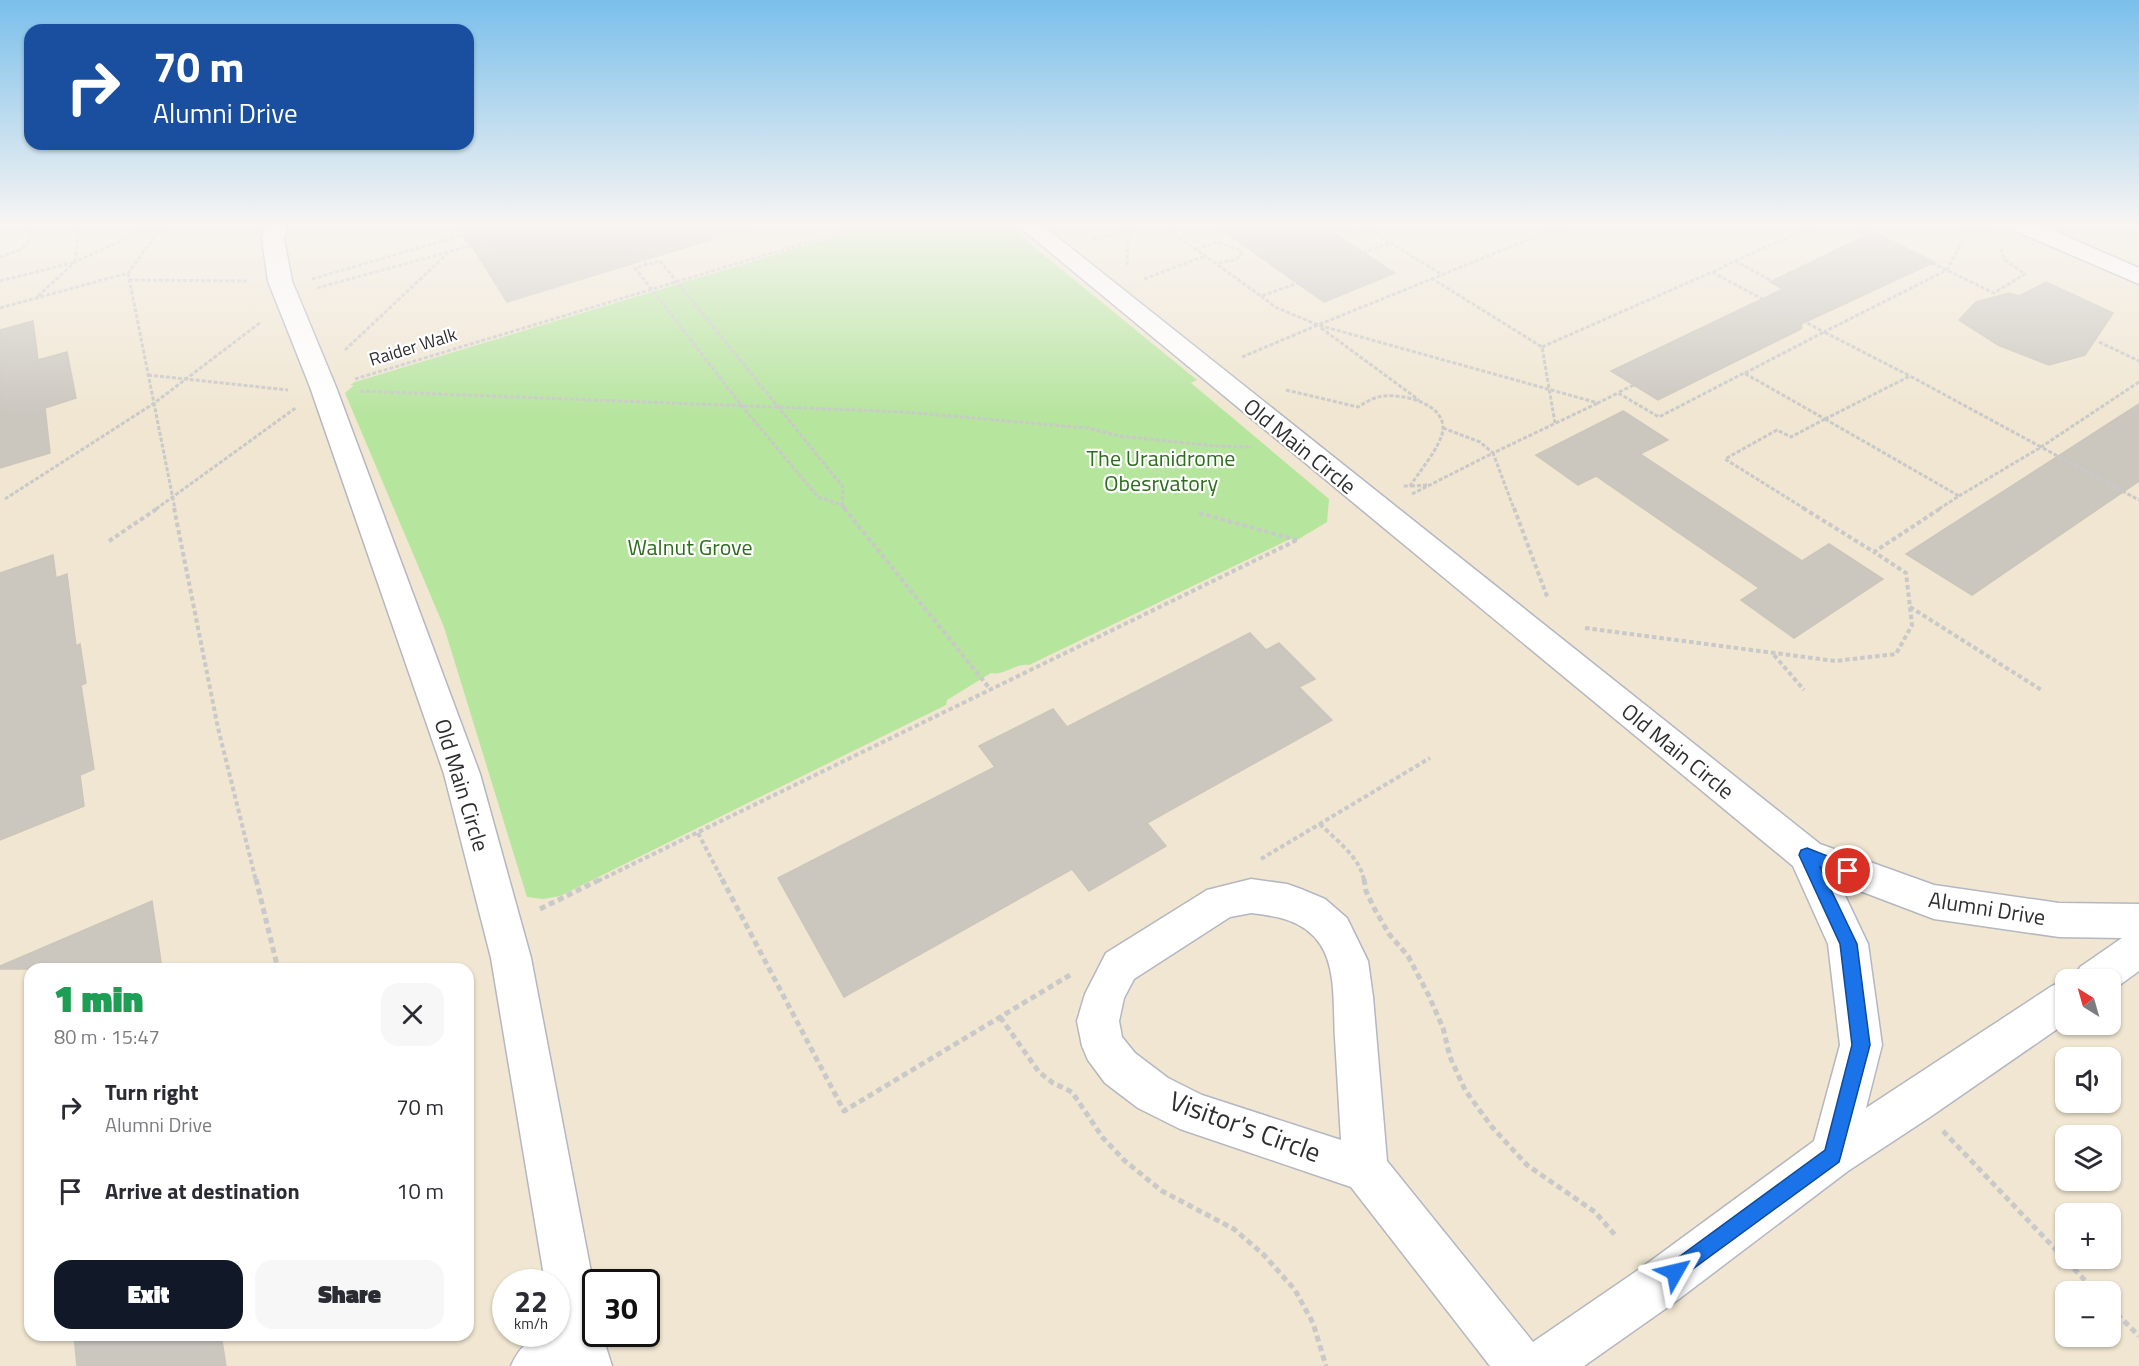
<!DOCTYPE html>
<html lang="en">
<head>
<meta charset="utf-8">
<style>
  :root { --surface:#fff; --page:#f7f7f7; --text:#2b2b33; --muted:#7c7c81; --accent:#111827 }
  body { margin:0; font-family:"Titillium Web",sans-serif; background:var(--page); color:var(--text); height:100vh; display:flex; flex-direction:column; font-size:22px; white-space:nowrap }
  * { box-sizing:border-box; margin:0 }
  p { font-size:20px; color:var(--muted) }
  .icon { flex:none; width:33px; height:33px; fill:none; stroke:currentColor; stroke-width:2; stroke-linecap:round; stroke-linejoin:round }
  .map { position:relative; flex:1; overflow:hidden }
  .panel { position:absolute; left:24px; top:963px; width:450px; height:378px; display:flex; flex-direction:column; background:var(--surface); border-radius:18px; box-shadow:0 2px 4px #0004 }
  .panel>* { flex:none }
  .top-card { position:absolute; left:24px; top:24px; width:450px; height:126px; border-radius:18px; box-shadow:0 2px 4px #0004; background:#1a4fa0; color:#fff; overflow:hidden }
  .needle { width:39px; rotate:323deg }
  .tools { position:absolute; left:2055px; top:969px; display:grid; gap:12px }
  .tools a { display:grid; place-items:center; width:66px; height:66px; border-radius:12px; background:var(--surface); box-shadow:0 2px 4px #0004; font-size:30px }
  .speed { position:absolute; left:492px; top:1269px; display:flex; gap:12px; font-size:30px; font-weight:700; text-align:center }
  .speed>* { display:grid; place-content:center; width:78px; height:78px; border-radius:50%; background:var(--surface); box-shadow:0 2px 4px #0004; line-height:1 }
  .speed small { font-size:15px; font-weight:400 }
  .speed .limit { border:3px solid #111; border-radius:9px; background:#fff; color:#111 }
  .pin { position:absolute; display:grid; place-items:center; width:51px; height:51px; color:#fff; margin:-26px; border:3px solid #fff; border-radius:50%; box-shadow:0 2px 6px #0007 }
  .me { position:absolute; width:66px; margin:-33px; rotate:53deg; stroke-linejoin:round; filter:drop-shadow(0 0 4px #0008) }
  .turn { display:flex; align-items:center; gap:21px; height:126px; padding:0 30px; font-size:27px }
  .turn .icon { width:78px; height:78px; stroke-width:2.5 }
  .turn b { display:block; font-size:42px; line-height:51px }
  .round { display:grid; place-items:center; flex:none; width:63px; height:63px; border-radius:18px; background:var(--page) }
  .head { display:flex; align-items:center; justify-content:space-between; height:102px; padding:0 30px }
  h1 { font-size:36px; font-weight:800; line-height:45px; color:#1e9e55 }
  .button { display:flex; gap:12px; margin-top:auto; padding:12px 30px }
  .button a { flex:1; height:69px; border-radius:18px; background:var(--accent); color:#fff; font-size:24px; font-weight:800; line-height:69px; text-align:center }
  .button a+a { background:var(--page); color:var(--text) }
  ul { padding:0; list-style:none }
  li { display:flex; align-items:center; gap:18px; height:84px; padding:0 30px }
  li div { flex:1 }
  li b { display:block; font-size:22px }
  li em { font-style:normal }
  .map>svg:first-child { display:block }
  .education { fill:#f0e6d1; fill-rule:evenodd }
  .green { fill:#b6e59e }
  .building { fill:#cbc7bf; stroke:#cbc5ba; stroke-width:1.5 }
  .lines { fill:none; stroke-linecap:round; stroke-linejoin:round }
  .minor-casing { stroke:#b4b7c1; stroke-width:3 }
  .path-far2 { stroke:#c9c9c9; stroke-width:3; stroke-dasharray:4 2; stroke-linecap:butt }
  .path-far1 { stroke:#c9c9c9; stroke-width:4; stroke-dasharray:4.5 3; stroke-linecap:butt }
  .path { stroke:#c9c9c9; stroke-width:5; stroke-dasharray:6 4; stroke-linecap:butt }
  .minor { fill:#fff; fill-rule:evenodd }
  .route { fill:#1a73e8; stroke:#114b97; stroke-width:1.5 }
  .labels { text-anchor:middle; stroke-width:4.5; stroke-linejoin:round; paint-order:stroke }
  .far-street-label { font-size:18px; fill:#2e2e2e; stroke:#fff }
  .street-label { font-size:22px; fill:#2e2e2e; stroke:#fff }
  .park-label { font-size:22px; fill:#2c6e1b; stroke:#fff }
  .near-street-label { font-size:27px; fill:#2e2e2e; stroke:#fff }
</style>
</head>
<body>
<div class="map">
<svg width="2139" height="1366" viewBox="0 0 2139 1366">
  <rect width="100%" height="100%" fill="#efe9e1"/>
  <path class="education" d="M0 224H2139V1366H0ZM30 969H468V1335H30ZM2066 980H2110V1024H2066ZM2066 1058H2110V1102H2066ZM2066 1136H2110V1180H2066ZM2066 1214H2110V1258H2066ZM506 1282H556V1334H506ZM596 1282H646V1334H596ZM2066 1292H2110V1336H2066Z"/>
  <path class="green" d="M876 224H1006L1197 380 1191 383 1329 499 1327 522 1297 540 1290 539 1029 665C1014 663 1005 676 991 673L947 700 946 705 560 896 543 899 527 897 444 627 345 393 354 385H350L355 382Z"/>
  <g class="building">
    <path d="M458 224H735L736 232 507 302Z"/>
    <path d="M1213 224H1320L1395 273 1324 302Z"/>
    <path d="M1873 232 1935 262 1801 324 1802 328 1797 331 1658 400 1611 371 1783 289 1770 282Z"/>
    <path d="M2046 282 2113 313 2085 355 2049 365 1998 345 1959 320 1976 302 2009 293 2019 296Z"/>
    <path d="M33 321 38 360 67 352 76 398 45 408 50 453 0 468V330Z"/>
    <path d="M2139 404V481L1972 595 1906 554Z"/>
    <path d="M1623 411 1668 440 1640 454 1802 561 1829 544 1883 579 1794 638 1741 600 1759 588 1596 476 1578 485 1536 455Z"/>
    <path d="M53 555 56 578 67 574 76 646 80 644 86 683 81 685 94 769 80 775 84 806 0 840V573Z"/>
    <path d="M1250 633 1266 650 1279 643 1315 679 1299 687 1332 720 1147 823 1166 846 1089 891 1072 869 844 997 778 878 995 767 979 746 1053 709 1067 727Z"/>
    <path d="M152 901 162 969H0V966Z"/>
    <path d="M74 1335H221L226 1366H77Z"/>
  </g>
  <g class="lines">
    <g class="minor-casing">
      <g id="minor">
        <path d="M266 224H288L284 239 292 281 336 387 480 774 531 958 596 1298V1334H602L612 1366H511C520 1345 533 1334 556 1334V1282H545L491 958 444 774 310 387 268 281 262 239Z"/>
        <path d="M1016 224H1041L1820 844 1934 885 2059 903 2139 904V971L2110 992V980H2074L2080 967 2122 938 2059 937 1934 919 1839 883 1868 944 1882 1045 1866 1108 2052 986 2066 980V1023L1930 1117 1848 1171 1675 1302 1584 1366H1490L1351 1187 1180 1129 1138 1108 1105 1083 1088 1060 1082 1046 1077 1021 1085 994 1106 953 1207 890 1251 879 1287 884 1301 889 1325 899 1347 918 1368 961 1373 997 1387 1161 1533 1342 1641 1268 1814 1141 1840 1045 1828 944 1793 866ZM1251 913C1277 916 1304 920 1320 944 1337 969 1333 1009 1335 1038 1337 1072 1339 1106 1341 1140L1202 1095 1168 1078 1135 1053 1122 1037 1119 1021 1124 998 1134 979 1230 917Z"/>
        <path d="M2008 224H2038L2139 268V284L2011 229Z"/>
      </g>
    </g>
    <g class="path-far2">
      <path d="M469 224 516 297 756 224"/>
      <path d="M583 224 584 226 593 224"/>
      <path d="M615 224 647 265"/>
      <path d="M1167 224 1177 236 1261 296 1301 282"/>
      <path d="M1360 224 1441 274"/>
      <path d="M1851 224 1871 233"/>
      <path d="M1971 224 1991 234"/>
      <path d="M1324 227 1334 233 1358 224"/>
      <path d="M1092 239 1128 231"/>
      <path d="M466 240 522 224"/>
      <path d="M1196 249 1218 242 1240 250 1241 255 1235 260 1217 263"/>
      <path d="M1357 255 1390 243"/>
      <path d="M0 257 22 249 30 240 28 224"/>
      <path d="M660 261 843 487 842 505 818 497 741 405 635 268Z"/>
      <path d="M1735 261 1817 224"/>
      <path d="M1932 263 1994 293 2025 274 2005 260 2001 252 2004 247"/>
      <path d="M1127 265 1128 231 1139 224"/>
      <path d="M1713 272 1735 261 1772 281"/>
      <path d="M128 273 175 509"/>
      <path d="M1431 278 1542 347 1555 423"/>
      <path d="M312 279 463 235"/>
      <path d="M1144 279 1205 256"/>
      <path d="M129 280 249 281"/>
      <path d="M0 281 75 262 80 224"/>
      <path d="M317 288 470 246 457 224"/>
      <path d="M38 296 75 262 157 224"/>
      <path d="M1261 296 1275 307 1318 325 1567 224"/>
      <path d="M0 308 128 273 164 224"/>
      <path d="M1772 318 1785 312"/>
      <path d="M1321 328 1419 400"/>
      <path d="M2099 342 2139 361"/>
      <path d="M1542 347 1712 272 1824 332 1947 270 1971 225"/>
      <path d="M345 350 448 253"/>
      <path d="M1242 357 1318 325 1598 403 1618 393 1659 417 1744 373 1825 419"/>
      <path d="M1745 373 1824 332 1910 376"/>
      <path d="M148 375 288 390"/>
      <path d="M355 379 868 224"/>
      <path d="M2139 382 2041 447 2139 500"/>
      <path d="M1286 390 1358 407C1366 402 1374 397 1384 396 1403 394 1444 403 1443 429 1442 445 1419 472 1410 486H1403"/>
      <path d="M360 391 905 412 1088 428 1119 436 1215 446 1252 447"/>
      <path d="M1619 392 1634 385"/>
      <path d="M1825 419 1959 496"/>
      <path d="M1825 419 1910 376 2041 447 1959 496"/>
      <path d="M1443 428 1480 442 1493 453 1598 403"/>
      <path d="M1411 486 1428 485"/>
      <path d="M1412 494 1493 453 1514 509"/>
      <path d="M5 499 153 404 261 322"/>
      <path d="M842 505 845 509"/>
      <path d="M156 509 297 407"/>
      <path d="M1805 509 1725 459 1777 430 1791 437 1825 419"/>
      <path d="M1939 509 1959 496"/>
    </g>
    <g class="path-far1">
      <path d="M174 508 218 728 256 881"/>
      <path d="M844 508 990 689"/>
      <path d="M1514 508 1548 599"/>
      <path d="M1803 508 1874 552 1941 508"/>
      <path d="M1199 513 1297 540"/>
      <path d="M109 541 158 508"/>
      <path d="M1910 607 2043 691"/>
      <path d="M1585 628 1835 661 1896 654 1912 625 1906 573 1874 552"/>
      <path d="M1774 655 1804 690"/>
      <path d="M1320 824C1336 840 1361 858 1364 881"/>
      <path d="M698 833 723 881"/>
      <path d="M1261 859 1430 758"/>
      <path d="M598 881 1297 540"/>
    </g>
    <g class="path">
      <path d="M256 879 277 965 294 969"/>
      <path d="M722 879 844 1111 1070 975"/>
      <path d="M1364 879 1366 891 1374 908 1389 934 1408 956 1429 996 1443 1028 1450 1057 1465 1090 1492 1127 1527 1165 1595 1212 1616 1236"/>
      <path d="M540 909 601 879"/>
      <path d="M1000 1017 1039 1072 1053 1083 1072 1092 1103 1138 1125 1161 1162 1191 1234 1229 1264 1255 1295 1290 1313 1323 1326 1366"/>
      <path d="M1943 1131 2096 1292"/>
      <path d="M2110 1307 2139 1336"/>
    </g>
    <use href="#minor" class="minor"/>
  </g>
  <linearGradient id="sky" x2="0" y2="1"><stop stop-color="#7abfeb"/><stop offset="0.54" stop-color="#f8f5f2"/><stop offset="1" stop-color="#f8f5f2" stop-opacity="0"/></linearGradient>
  <rect width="2139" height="415" fill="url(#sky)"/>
  <path class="route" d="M1807 848 1853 866 1855 871 1853 875 1848 877 1820 867 1857 944 1870 1045 1841 1155 1839 1162 1675 1282 1668 1279 1665 1272 1668 1265 1825 1150 1852 1045 1840 944 1799 855 1801 850Z"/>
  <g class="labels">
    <g class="far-street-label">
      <text transform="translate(413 347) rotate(-17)" y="6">Raider Walk</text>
    </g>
    <g class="street-label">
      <text transform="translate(1300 446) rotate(39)" y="8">Old Main Circle</text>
      <text transform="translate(1678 751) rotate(39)" y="8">Old Main Circle</text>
      <text transform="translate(462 785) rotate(73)" y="8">Old Main Circle</text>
      <text transform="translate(1987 908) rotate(9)" y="8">Alumni Drive</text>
    </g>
    <g class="park-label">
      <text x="1161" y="466">The Uranidrome<tspan x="1161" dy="25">Obesrvatory</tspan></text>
      <text x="690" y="555">Walnut Grove</text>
    </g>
    <g class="near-street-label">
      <text transform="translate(1245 1127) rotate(20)" y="9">Visitor's Circle</text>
    </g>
  </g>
</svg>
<div class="tools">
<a><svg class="needle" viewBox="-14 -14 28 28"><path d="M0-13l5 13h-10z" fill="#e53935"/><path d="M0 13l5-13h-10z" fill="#7c7c81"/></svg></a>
<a><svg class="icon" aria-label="sound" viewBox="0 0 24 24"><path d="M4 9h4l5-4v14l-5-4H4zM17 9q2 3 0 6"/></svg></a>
<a><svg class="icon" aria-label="layers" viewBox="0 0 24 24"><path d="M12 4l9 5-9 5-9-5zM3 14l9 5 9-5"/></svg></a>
<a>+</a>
<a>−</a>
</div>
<div class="speed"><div>22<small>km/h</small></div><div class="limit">30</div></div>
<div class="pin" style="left:1848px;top:871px;background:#d93025"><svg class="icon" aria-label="arrive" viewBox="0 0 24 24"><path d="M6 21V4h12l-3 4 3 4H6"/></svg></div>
<svg class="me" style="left:1675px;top:1272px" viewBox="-20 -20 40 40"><path d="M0-17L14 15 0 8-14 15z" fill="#1a73e8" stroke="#fff" stroke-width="4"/></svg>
<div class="top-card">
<div class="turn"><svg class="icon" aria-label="right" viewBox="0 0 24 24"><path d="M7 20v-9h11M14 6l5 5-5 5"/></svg><div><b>70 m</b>Alumni Drive</div></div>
</div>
<section class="panel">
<div class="head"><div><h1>1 min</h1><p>80 m · 15:47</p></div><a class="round"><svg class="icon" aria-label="close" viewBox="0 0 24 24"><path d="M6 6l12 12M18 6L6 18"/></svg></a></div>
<ul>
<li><svg class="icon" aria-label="right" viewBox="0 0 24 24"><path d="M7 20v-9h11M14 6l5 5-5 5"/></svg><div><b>Turn right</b><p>Alumni Drive</p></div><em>70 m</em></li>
<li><svg class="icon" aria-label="arrive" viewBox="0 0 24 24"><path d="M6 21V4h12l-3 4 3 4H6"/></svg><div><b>Arrive at destination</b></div><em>10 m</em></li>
</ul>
<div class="button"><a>Exit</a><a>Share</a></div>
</section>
</div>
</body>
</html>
